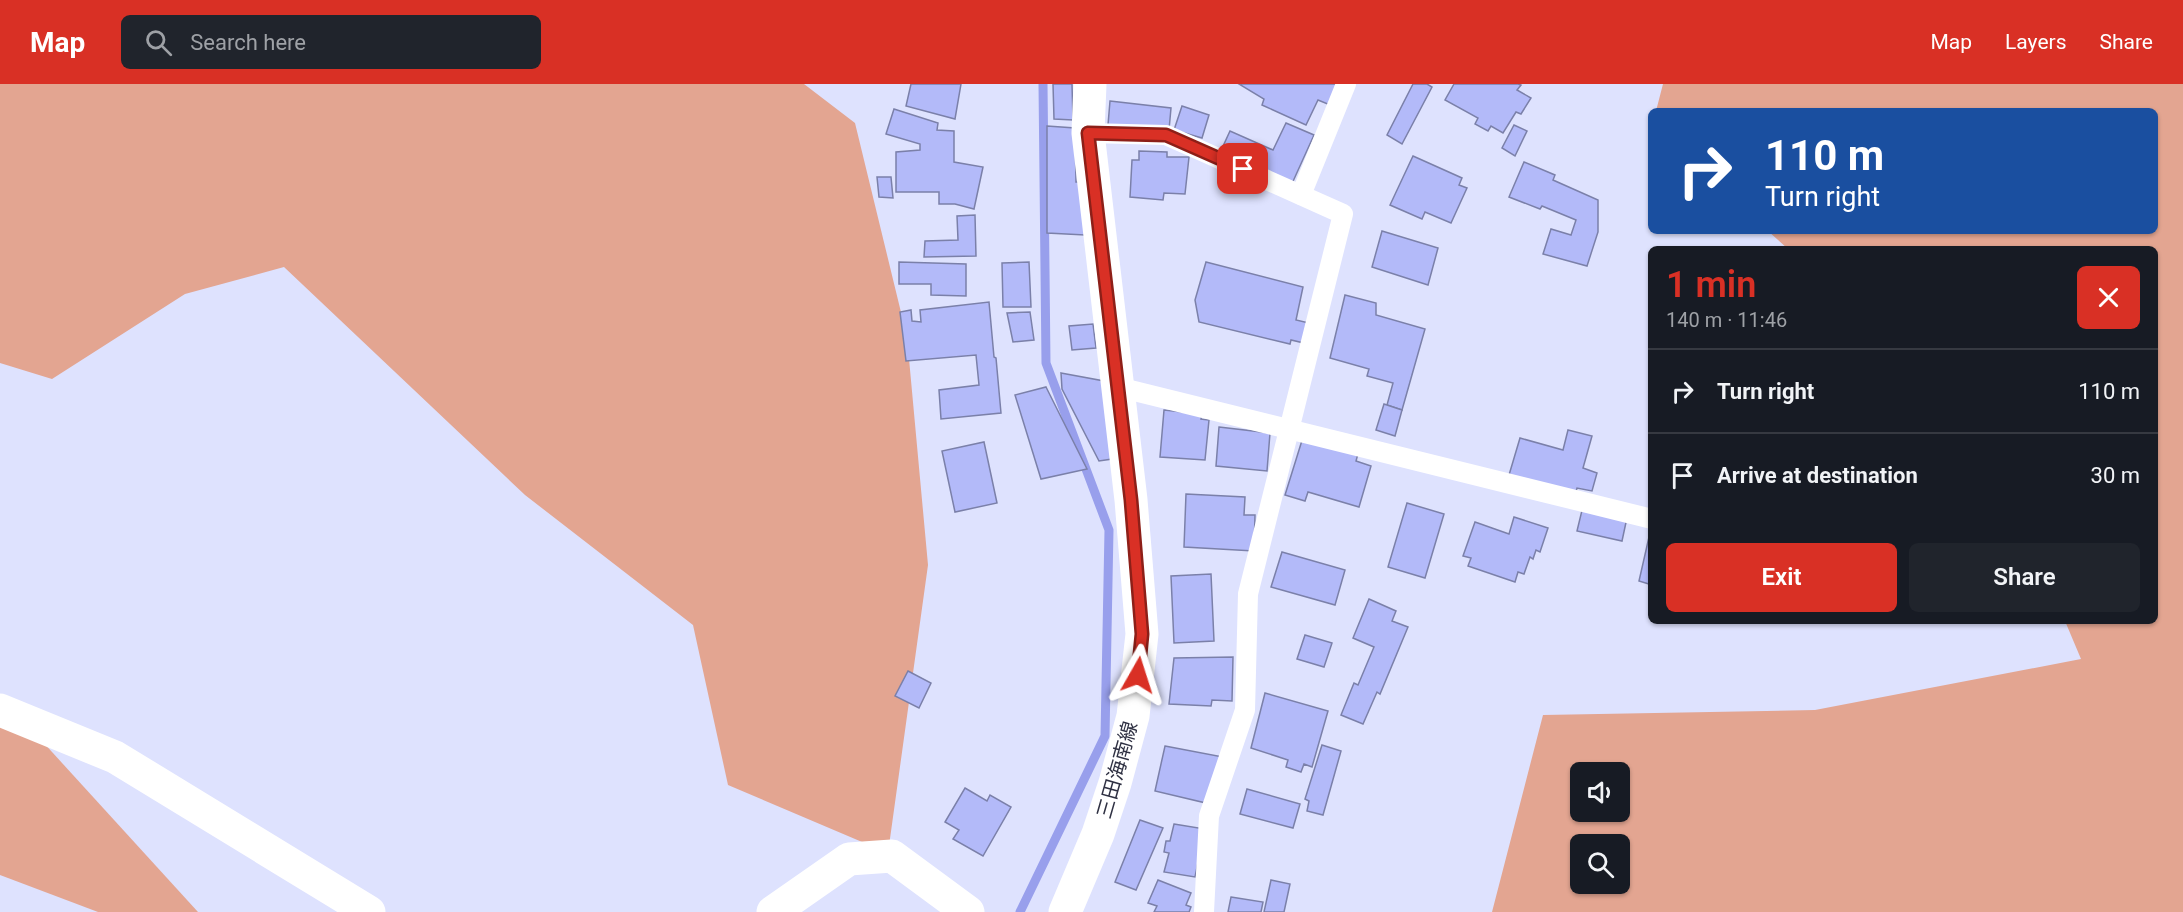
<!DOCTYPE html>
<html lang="en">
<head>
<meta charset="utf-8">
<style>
  :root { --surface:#171b24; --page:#20242c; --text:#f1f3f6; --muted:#9ea1a6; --line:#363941; --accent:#d93025 }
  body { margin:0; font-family:Roboto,"Noto Sans JP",sans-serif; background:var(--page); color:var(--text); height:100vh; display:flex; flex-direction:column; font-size:22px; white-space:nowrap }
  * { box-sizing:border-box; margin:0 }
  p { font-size:20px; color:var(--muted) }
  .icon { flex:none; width:33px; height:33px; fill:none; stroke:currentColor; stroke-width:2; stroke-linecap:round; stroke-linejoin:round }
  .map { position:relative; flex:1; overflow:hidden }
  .drawer { position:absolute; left:1648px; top:162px; width:510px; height:378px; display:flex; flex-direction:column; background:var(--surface); border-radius:9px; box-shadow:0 2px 4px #0004 }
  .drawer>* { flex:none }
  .hud { position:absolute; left:1648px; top:24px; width:510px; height:126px; border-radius:9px; box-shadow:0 2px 4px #0004; background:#1a4fa0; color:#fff; overflow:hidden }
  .fabs { position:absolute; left:1570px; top:678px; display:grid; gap:12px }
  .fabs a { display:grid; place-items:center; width:60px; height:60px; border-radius:9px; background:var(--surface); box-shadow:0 2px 4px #0004; font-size:30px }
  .pin { position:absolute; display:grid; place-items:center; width:51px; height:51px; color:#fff; margin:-26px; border-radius:12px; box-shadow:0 3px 9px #0006 }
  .me { position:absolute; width:66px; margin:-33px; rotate:6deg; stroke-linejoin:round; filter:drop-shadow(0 0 4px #0008) }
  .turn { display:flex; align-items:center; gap:21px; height:126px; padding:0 18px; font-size:27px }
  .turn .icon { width:78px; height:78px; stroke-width:2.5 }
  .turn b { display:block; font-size:42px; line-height:51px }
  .round { display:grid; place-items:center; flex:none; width:63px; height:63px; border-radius:9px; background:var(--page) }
  .summary { display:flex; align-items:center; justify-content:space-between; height:102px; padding:0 18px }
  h1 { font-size:36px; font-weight:600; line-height:45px; color:var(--accent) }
  .cta { display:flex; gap:12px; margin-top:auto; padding:12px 18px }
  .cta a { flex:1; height:69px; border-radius:9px; background:var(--accent); color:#fff; font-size:24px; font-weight:600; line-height:69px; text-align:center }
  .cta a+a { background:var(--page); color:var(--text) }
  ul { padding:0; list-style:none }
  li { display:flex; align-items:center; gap:18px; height:84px; padding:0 18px; border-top:2px solid var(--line) }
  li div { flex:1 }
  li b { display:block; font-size:22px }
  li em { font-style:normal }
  header { display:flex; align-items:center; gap:36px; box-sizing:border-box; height:84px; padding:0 30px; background:var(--accent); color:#fff }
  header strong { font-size:28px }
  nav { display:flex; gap:33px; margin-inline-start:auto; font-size:21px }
  .search { width:420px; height:54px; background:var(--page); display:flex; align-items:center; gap:15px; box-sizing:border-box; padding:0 21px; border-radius:9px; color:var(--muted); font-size:22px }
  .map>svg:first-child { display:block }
  .green { fill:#e3a591; fill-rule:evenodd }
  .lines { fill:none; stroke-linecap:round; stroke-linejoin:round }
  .stream { stroke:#989fec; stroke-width:9 }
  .building { fill:#b3baf9; stroke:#7b80a9; stroke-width:1.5 }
  .service { stroke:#fff; stroke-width:20 }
  .minor { stroke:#fff; stroke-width:33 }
  .secondary { stroke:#fff; stroke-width:33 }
  .route-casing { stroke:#8d1f18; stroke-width:15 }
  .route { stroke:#d93025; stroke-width:10 }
  .labels { text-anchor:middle; stroke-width:6; stroke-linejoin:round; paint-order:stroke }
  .street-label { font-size:20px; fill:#2f3143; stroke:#fff }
</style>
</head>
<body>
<header>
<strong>Map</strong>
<div class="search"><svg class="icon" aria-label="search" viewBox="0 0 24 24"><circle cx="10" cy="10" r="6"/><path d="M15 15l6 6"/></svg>Search here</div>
<nav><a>Map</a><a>Layers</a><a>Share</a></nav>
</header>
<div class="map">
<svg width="2183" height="828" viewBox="0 0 2183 828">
  <rect width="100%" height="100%" fill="#dee2fe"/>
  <g class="green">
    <path d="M0 0H804L855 39 907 253 928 481 888 769 728 701 693 541 525 411 284 183 185 210 52 295 0 279Z"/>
    <path d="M1663 0H2183V828H1492L1543 631 1815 626 2081 575 2065 537H2156V165H1788L1768 147H2156V27H1656ZM1581 688H1620V728H1581ZM1581 760H1620V800H1581Z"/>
    <path d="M0 623 21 634 198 828H98L0 791Z"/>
  </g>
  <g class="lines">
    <path class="stream" d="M1020 828 1105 652 1109 446 1046 279 1043 0"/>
  </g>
  <g class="building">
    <path d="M911 0H961L955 35 906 22Z"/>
    <path d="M1053 0H1072L1073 36 1054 35Z"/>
    <path d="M1239 0H1339L1335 23 1318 16 1306 41 1262 21 1264 15Z"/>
    <path d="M1413 0H1427L1432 3 1402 60 1387 51Z"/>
    <path d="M1454 0H1518L1521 1 1517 6 1531 14 1521 30 1516 28 1503 49 1491 42 1488 47 1475 40 1478 34 1445 16Z"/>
    <path d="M1110 17 1171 24 1169 46 1108 41Z"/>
    <path d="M1182 22 1209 31 1202 54 1174 46Z"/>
    <path d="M894 25 938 39 937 46 954 47V78L983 83 974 125 955 120H939V108H896V68L920 66V60L886 50Z"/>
    <path d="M1286 39 1314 51 1290 104 1219 71 1230 47 1273 66Z"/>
    <path d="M1514 41 1527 47 1515 72 1502 64Z"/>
    <path d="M1047 42 1075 44 1076 98H1082L1085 151 1047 149Z"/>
    <path d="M1139 67 1167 68V73H1189L1185 110 1164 109 1163 116 1130 113 1132 76H1139Z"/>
    <path d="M1413 72 1462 94 1459 101 1467 104 1451 139 1425 128 1422 135 1390 121Z"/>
    <path d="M1524 78 1555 91 1553 96 1598 116V148L1587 182 1543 170 1551 145 1571 151 1576 136 1542 122 1540 125 1509 113Z"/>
    <path d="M877 93H891L893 114 879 113Z"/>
    <path d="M975 131 976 172 924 173 925 157 958 156 957 132Z"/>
    <path d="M1382 147 1438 164 1428 201 1372 183Z"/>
    <path d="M899 178 966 180V212L931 211V200H899Z"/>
    <path d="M1029 178 1031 223H1003L1002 179Z"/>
    <path d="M1206 178 1303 203 1296 236 1309 239 1304 259 1291 256 1290 260 1199 238 1195 216Z"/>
    <path d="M1345 211 1376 219V231L1425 245 1402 326 1387 321 1393 299 1367 292 1369 285 1330 274Z"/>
    <path d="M989 218 994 273 996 274 1001 329 941 335 939 306 979 301 976 271 906 277 900 228 911 226 912 237 921 238 920 226Z"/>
    <path d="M1030 228 1034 256 1013 258 1007 229Z"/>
    <path d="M1093 240 1096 264 1072 266 1069 242Z"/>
    <path d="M1061 289 1104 297 1112 375 1099 377 1062 305Z"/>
    <path d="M1046 303 1087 385 1041 395 1015 311Z"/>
    <path d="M1384 320 1402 326 1395 352 1376 346Z"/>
    <path d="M1164 326 1202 330 1201 335 1209 336 1205 376 1160 373Z"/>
    <path d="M1219 343 1270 349 1267 387 1216 382Z"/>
    <path d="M1568 346 1592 352 1583 384 1597 389 1592 407 1577 404 1575 411 1509 391 1520 354 1563 366Z"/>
    <path d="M1304 350 1359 366 1356 377 1371 382 1359 423 1308 408 1305 417 1285 411Z"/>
    <path d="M984 358 997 419 955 428 942 367Z"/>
    <path d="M1186 410 1245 413 1244 431H1255L1254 467 1184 463Z"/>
    <path d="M1584 418 1628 429 1622 457 1577 447Z"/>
    <path d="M1407 419 1444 430 1425 494 1388 483Z"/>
    <path d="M1514 433 1548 444 1540 468 1536 466 1533 475 1530 473 1524 490 1518 488 1515 498 1468 482 1471 474 1463 472 1475 438 1509 450Z"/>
    <path d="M1649 453H1652V501L1639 497Z"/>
    <path d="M1282 468 1345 486 1335 521 1271 503Z"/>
    <path d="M1211 490 1214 557 1174 559 1171 492Z"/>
    <path d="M1369 515 1396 527 1392 537 1408 543 1380 610 1377 608 1363 640 1341 631 1354 599 1358 601 1374 563 1353 554Z"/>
    <path d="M1305 551 1332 559 1324 583 1297 575Z"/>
    <path d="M1233 573 1232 617 1212 616 1211 622 1169 620 1174 574Z"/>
    <path d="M908 587 931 599 919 624 895 612Z"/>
    <path d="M1265 609 1328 627 1312 683 1304 680 1301 688 1286 683 1288 676 1251 664Z"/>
    <path d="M1322 661 1341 667 1323 731 1307 727 1309 717 1305 715Z"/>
    <path d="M1165 662 1223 673 1206 719 1155 707Z"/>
    <path d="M965 704 987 717 990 711 1011 723 983 772 953 755 959 746 945 738Z"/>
    <path d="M1247 705 1300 720 1293 744 1240 730Z"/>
    <path d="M1140 736 1163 744 1136 806 1115 798Z"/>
    <path d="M1174 740 1205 745 1195 793 1164 788 1169 769 1164 768 1166 757H1170Z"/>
    <path d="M1158 796 1191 809 1186 821 1191 823 1189 828H1154L1157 822 1148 819Z"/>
    <path d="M1271 796 1290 800 1284 828H1264Z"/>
    <path d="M1231 813 1263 818 1261 828H1228Z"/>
  </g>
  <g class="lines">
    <g class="service">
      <path d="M1088 49 1166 51 1343 130 1248 510 1245 626 1209 732 1204 828"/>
      <path d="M1301 111 1346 0"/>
      <path d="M1118 303 1652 435"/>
    </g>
    <g class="minor">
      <path d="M0 626 115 673 369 828"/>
      <path d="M773 828 849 775 892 772 968 828"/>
    </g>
    <path class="secondary" d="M1065 828 1098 750 1115 699 1133 632 1142 550 1131 416 1088 49 1090 0"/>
  </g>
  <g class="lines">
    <g class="route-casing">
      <path id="route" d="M1138 591 1142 550 1131 416 1088 49 1166 51 1243 85"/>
    </g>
    <use href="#route" class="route"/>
  </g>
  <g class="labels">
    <g class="street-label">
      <text transform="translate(1117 686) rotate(-74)" y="7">三田海南線</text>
    </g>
  </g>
</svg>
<div class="fabs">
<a><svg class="icon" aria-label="sound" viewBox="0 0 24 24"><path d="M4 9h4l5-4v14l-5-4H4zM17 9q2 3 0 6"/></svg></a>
<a><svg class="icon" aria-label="search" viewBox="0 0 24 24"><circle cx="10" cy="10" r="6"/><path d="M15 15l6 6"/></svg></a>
</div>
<div class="pin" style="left:1243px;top:85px;background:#d93025"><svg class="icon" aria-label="arrive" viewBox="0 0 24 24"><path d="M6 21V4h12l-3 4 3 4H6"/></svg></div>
<svg class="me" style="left:1138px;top:591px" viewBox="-20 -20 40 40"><path d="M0-17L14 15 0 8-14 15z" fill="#d93025" stroke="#fff" stroke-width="4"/></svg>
<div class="hud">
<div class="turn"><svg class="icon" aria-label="right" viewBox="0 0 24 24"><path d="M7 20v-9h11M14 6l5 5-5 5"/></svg><div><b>110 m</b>Turn right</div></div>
</div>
<section class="drawer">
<div class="summary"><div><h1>1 min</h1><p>140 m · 11:46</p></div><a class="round" style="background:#d93025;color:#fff"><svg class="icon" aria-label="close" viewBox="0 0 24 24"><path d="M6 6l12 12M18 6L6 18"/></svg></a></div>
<ul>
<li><svg class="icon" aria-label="right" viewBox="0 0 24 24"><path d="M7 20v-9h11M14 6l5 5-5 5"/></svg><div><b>Turn right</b></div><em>110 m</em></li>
<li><svg class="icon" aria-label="arrive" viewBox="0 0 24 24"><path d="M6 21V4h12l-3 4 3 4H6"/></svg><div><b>Arrive at destination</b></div><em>30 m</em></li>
</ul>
<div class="cta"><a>Exit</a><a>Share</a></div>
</section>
</div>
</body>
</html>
